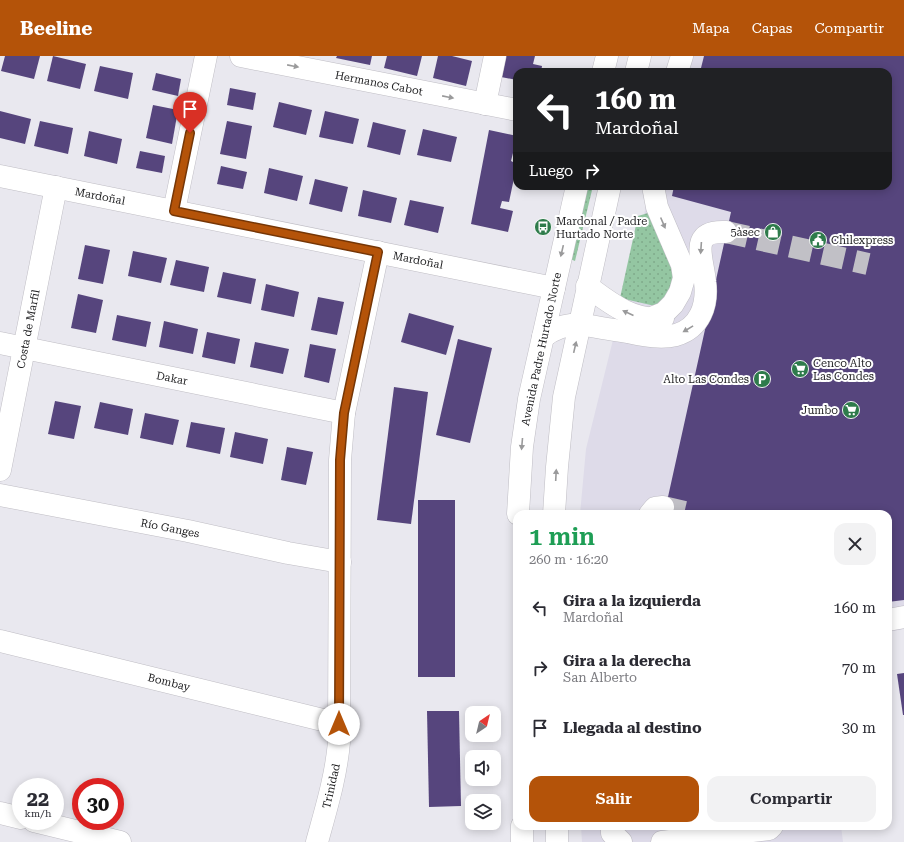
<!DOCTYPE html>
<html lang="es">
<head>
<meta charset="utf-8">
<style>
  :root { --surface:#fff; --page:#f2f2f3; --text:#2b2b33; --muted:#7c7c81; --accent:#b45309 }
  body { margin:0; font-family:"Roboto Serif",serif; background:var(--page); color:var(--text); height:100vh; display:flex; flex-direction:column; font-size:15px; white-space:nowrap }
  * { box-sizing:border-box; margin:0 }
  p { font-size:13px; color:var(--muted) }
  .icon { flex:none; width:22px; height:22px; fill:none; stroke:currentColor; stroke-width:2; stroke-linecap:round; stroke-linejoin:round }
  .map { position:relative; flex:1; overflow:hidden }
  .details { position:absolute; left:513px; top:454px; width:379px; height:320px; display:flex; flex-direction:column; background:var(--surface); border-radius:12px; box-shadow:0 2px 10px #0003 }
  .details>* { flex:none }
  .banner { position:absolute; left:513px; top:12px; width:379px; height:122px; border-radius:12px; box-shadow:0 2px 10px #0003; background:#202124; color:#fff; overflow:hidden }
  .needle { width:26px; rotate:35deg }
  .controls { position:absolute; left:465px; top:650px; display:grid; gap:8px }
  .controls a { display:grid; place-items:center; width:36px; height:36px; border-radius:8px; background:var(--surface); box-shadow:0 2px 10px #0003; font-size:20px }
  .speed { position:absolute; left:12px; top:722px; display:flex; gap:8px; font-size:20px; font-weight:700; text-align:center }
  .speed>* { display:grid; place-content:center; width:52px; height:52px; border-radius:50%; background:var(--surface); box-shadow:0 2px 10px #0003; line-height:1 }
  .speed small { font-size:10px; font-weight:400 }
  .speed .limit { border:6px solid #d22; background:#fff; color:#111 }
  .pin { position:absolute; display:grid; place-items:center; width:34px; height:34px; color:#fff; margin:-41px -17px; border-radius:50% 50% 50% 0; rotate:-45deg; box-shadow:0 0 4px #0007 }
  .pin .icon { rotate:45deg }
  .me { position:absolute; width:44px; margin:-22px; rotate:0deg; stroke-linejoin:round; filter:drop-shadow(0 0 3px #0008) }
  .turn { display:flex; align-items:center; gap:14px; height:84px; padding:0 16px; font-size:18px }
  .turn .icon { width:52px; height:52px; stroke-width:2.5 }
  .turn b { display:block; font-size:28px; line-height:34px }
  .then { display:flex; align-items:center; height:38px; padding:0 16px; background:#0003; gap:8px; font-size:15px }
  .round { display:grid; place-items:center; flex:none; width:42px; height:42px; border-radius:12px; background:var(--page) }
  .head { display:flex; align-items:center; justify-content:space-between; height:68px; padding:0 16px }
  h1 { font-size:24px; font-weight:600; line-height:30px; color:#1e9e55 }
  .action { display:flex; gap:8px; margin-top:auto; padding:8px 16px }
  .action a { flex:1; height:46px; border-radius:12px; background:var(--accent); color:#fff; font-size:16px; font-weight:600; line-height:46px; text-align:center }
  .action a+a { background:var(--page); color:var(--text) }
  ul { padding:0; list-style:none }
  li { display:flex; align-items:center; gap:12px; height:60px; padding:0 16px }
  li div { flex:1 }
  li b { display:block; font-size:15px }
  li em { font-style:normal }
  header { display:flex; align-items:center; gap:24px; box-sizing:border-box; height:56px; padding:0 20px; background:var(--accent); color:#fff }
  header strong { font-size:19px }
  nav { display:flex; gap:22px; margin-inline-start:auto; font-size:14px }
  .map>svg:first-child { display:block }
  .built { fill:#dedbe9 }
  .green { fill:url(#green-dots) }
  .building { fill:#56457d }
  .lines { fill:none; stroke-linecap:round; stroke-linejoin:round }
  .minor-tunnel { stroke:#c1c0c6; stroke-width:22; stroke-dasharray:22 11; stroke-linecap:butt }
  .minor-casing { stroke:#bfbdc4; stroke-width:23 }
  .major-casing { stroke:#bfbdc4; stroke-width:23 }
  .minor { stroke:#fff; stroke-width:22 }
  .major { stroke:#fff; stroke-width:22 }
  .oneway { fill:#9a9a9b }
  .route-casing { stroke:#753606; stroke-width:10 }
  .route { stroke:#b45309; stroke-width:7 }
  .labels { text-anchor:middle; stroke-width:4; stroke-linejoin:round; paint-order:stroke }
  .street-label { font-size:11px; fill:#1f1f21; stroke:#fff }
  .poi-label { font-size:11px; fill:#1f1f21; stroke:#fff; text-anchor:start }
</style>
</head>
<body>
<header>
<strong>Beeline</strong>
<nav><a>Mapa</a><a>Capas</a><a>Compartir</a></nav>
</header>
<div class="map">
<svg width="904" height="786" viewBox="0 0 904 786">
  <defs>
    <pattern id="green-dots" width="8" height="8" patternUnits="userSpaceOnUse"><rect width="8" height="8" fill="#94c6a2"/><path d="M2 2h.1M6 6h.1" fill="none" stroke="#7faa8b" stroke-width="1.8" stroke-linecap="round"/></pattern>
  </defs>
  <rect width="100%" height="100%" fill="#e9e8ef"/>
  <g class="built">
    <path d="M682 0H904V573L888 576V458H580L586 393 651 130H888V16H678Z"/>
    <path d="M581 770H841L843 786H582Z"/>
  </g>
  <g class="green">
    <path d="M586 130H593L575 205 570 203Z"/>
    <path d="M648 157 677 222 668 243 655 250 620 242 638 160Z"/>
  </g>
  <g class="building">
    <path d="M5 0H40L34 23 1 15Z"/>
    <path d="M53 0 86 8 80 33 47 25Z"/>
    <path d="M337 0H372L370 9 336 2Z"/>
    <path d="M387 0H422L417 20 384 12Z"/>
    <path d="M438 0H452L472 5 466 30 433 22Z"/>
    <path d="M506 0H535L533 8 542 10 541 16H517V24L501 21Z"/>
    <path d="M704 0H904V544L888 546V458H661L666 450 731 156 672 140 674 130H888V16H700Z"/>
    <path d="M100 10 133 17 128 43 94 35Z"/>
    <path d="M156 17 181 23 178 40 152 34Z"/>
    <path d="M230 32 256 37 253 54 227 49Z"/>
    <path d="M279 46 312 54 306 79 273 71Z"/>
    <path d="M153 49 178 54 172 88 146 82Z"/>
    <path d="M0 55 31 63 25 88 0 82Z"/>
    <path d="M325 55 359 63 353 88 319 81Z"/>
    <path d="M40 65 73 72 68 98 34 90Z"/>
    <path d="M227 65 252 70 246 103 220 98Z"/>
    <path d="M373 66 406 74 400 99 367 91Z"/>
    <path d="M423 73 457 81 451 106 417 99Z"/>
    <path d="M489 74 517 80V97H513L511 105 517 108 509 146 502 145 500 152 513 155 508 176 471 168Z"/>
    <path d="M89 75 122 83 117 108 84 100Z"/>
    <path d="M140 95 165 100 162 117 136 112Z"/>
    <path d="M221 110 247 116 243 133 217 128Z"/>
    <path d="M269 112 303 120 297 145 264 137Z"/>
    <path d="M315 123 348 131 342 156 309 148Z"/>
    <path d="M363 134 397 142 391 167 358 160Z"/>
    <path d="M410 144 444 151 438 177 404 169Z"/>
    <path d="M85 189 110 194 103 228 78 223Z"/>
    <path d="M133 195 167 202 161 227 128 220Z"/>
    <path d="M176 204 209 211 204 236 170 229Z"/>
    <path d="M223 216 256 223 251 248 217 241Z"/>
    <path d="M266 228 299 236 294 261 261 254Z"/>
    <path d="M78 238 103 244 96 277 71 272Z"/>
    <path d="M318 241 344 246 337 279 311 274Z"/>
    <path d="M409 257 454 270 446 299 401 286Z"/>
    <path d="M117 259 151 266 146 291 112 284Z"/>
    <path d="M164 265 198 273 193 298 159 291Z"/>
    <path d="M207 276 240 283 235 308 202 301Z"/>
    <path d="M458 283 492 292 470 387 436 379Z"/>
    <path d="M255 286 289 293 283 318 250 311Z"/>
    <path d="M310 288 336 293 329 327 304 321Z"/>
    <path d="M394 331 428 336 411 468 377 464Z"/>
    <path d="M55 345 81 350 74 383 48 378Z"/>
    <path d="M100 346 133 353 128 379 94 372Z"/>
    <path d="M145 357 179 364 173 389 140 382Z"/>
    <path d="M191 366 225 372 220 398 186 391Z"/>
    <path d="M235 376 268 383 263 408 230 401Z"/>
    <path d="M287 391 313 396 306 429 281 424Z"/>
    <rect x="418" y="444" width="37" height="177"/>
    <path d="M904 617V659H903L897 618Z"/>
    <path d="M427 655H459L461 750 429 751Z"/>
  </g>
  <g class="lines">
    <g class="minor-tunnel">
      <path d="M726 176 868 208"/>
      <path d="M663 451 693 458"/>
    </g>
    <g class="minor-casing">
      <g id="minor">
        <path d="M241 0 517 54"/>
        <path d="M677 16 682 0"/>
        <path d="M485 48 495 0"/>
        <path d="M0 120 554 232"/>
        <path d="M174 155 206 0"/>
        <path d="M587 230C610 247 633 266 663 262"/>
        <path d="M649 263 664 257 673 248 680 236 684 222 682 209 657 151 653 130"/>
        <path d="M543 281C554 272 565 269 580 268 596 271 612 274 628 276 643 279 660 283 676 279 700 272 708 249 705 226 703 202 688 174 726 176"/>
        <path d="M0 287 344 357"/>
        <path d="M0 414 56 131"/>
        <path d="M0 439 188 475 288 497 340 506"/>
        <path d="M650 458 655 452 663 451"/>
        <path d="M888 564 904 561"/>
        <path d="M0 585 339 668"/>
        <path d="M0 757 21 762"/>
        <path d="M34 765 120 786"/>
        <path d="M612 770V777L621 786"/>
        <path d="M317 786C326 753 336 721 339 686L340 404 344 357 378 196"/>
        <path d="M662 786 769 773 772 770"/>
      </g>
    </g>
    <g class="major-casing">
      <g id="major">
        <path d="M603 16 607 0"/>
        <path d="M636 16 640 0"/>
        <path d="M518 458 522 391 529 343 577 130"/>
        <path d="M554 458 557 411 564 341 610 130"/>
        <path d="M522 770V786"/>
        <path d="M557 770V786"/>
      </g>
    </g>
    <use href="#minor" class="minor"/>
    <use href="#major" class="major"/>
  </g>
  <defs><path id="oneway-solid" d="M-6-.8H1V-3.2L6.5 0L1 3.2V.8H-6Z"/></defs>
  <g class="oneway">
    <use href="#oneway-solid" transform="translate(293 10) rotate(11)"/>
    <use href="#oneway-solid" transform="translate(448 41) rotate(11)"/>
    <use href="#oneway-solid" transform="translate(663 167) rotate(67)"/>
    <use href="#oneway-solid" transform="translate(701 192) rotate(94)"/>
    <use href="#oneway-solid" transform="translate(562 195) rotate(103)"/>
    <use href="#oneway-solid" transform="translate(628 257) rotate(-156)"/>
    <use href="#oneway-solid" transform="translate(688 273) rotate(149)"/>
    <use href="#oneway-solid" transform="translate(575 291) rotate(-77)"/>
    <use href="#oneway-solid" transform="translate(522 388) rotate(95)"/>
    <use href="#oneway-solid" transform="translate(556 419) rotate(-87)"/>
  </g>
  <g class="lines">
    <g class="route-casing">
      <path id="route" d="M190 77 174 155 378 196 344 357 340 404 339 668"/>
    </g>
    <use href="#route" class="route"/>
  </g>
  <defs>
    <g id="bus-disc" transform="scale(0.9)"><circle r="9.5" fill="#2e7b4b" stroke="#fff"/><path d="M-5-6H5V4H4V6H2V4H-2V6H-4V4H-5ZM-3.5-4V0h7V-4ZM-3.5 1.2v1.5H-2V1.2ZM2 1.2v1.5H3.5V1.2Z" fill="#fff"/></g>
    <g id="shop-disc" transform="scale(0.9)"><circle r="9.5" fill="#2e7b4b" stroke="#fff"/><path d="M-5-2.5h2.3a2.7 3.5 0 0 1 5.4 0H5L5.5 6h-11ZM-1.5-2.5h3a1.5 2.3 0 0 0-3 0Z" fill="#fff"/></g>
    <g id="civic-disc" transform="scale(0.9)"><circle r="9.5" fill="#2e7b4b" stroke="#fff"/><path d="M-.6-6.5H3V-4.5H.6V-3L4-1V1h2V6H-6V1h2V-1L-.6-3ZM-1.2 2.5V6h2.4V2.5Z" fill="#fff"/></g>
    <g id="supermarket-disc" transform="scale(0.9)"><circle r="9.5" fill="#2e7b4b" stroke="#fff"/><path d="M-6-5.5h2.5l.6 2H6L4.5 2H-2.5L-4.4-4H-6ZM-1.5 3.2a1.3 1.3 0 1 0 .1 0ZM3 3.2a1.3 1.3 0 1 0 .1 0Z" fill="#fff"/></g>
    <g id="parking-disc" transform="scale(0.9)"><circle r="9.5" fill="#2e7b4b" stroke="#fff"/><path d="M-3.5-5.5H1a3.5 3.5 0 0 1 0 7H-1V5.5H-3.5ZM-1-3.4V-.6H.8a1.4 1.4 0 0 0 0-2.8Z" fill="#fff"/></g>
  </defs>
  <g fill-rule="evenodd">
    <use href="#bus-disc" x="543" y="171"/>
    <use href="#shop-disc" x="773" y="176"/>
    <use href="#civic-disc" x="818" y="184"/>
    <use href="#supermarket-disc" x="800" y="313"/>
    <use href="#parking-disc" x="762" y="323"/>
    <use href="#supermarket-disc" x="851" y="354"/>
  </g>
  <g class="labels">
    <g class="street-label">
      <text transform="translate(379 27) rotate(11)" y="4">Hermanos Cabot</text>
      <text transform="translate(100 140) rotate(11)" y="4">Mardoñal</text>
      <text transform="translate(418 204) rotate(11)" y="4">Mardoñal</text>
      <text transform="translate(28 273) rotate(-79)" y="4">Costa de Marfil</text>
      <text transform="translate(541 293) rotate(-78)" y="4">Avenida Padre Hurtado Norte</text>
      <text transform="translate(172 322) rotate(11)" y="4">Dakar</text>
      <text transform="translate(170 472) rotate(11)" y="4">Río Ganges</text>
      <text transform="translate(169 626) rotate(14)" y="4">Bombay</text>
      <text transform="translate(331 730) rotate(-77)" y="4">Trinidad</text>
    </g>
    <g class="poi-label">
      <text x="556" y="169">Mardonal / Padre<tspan x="556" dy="13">Hurtado Norte</tspan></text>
      <text x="760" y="180" text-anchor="end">5àsec</text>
      <text x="831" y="188">Chilexpress</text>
      <text x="813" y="311">Cenco Alto<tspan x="813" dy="13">Las Condes</tspan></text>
      <text x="749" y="327" text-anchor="end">Alto Las Condes</text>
      <text x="838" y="358" text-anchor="end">Jumbo</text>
    </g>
  </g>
</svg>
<div class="controls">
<a><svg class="needle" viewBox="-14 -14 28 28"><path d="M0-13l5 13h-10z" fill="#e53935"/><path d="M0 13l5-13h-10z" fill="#7c7c81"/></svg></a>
<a><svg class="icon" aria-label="sound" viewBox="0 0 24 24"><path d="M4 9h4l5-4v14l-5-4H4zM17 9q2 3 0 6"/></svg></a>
<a><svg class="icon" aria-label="layers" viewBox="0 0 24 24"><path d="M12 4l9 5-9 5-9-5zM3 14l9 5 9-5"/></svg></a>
</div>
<div class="speed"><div>22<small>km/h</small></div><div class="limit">30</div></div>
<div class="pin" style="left:190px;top:77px;background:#d93025"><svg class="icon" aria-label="arrive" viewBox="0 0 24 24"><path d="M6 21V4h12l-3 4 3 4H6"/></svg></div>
<svg class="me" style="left:339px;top:668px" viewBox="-20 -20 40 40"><circle r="19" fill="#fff"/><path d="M0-13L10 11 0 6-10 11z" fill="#b45309"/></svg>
<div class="banner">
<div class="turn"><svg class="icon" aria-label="left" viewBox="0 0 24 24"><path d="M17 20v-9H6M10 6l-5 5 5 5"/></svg><div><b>160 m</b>Mardoñal</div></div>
<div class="then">Luego<svg class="icon" aria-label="right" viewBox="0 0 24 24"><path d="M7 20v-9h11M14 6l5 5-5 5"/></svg></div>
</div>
<section class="details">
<div class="head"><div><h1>1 min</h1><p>260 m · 16:20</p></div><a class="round"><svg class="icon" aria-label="close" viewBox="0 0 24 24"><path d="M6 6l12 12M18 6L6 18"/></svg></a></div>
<ul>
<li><svg class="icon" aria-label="left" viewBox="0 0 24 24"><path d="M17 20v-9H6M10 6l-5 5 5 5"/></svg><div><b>Gira a la izquierda</b><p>Mardoñal</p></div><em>160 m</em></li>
<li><svg class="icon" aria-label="right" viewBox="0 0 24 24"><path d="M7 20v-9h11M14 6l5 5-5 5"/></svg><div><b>Gira a la derecha</b><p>San Alberto</p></div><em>70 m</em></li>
<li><svg class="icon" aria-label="arrive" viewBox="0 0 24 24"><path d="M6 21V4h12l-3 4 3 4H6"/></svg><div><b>Llegada al destino</b></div><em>30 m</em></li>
</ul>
<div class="action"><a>Salir</a><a>Compartir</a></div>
</section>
</div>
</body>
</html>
